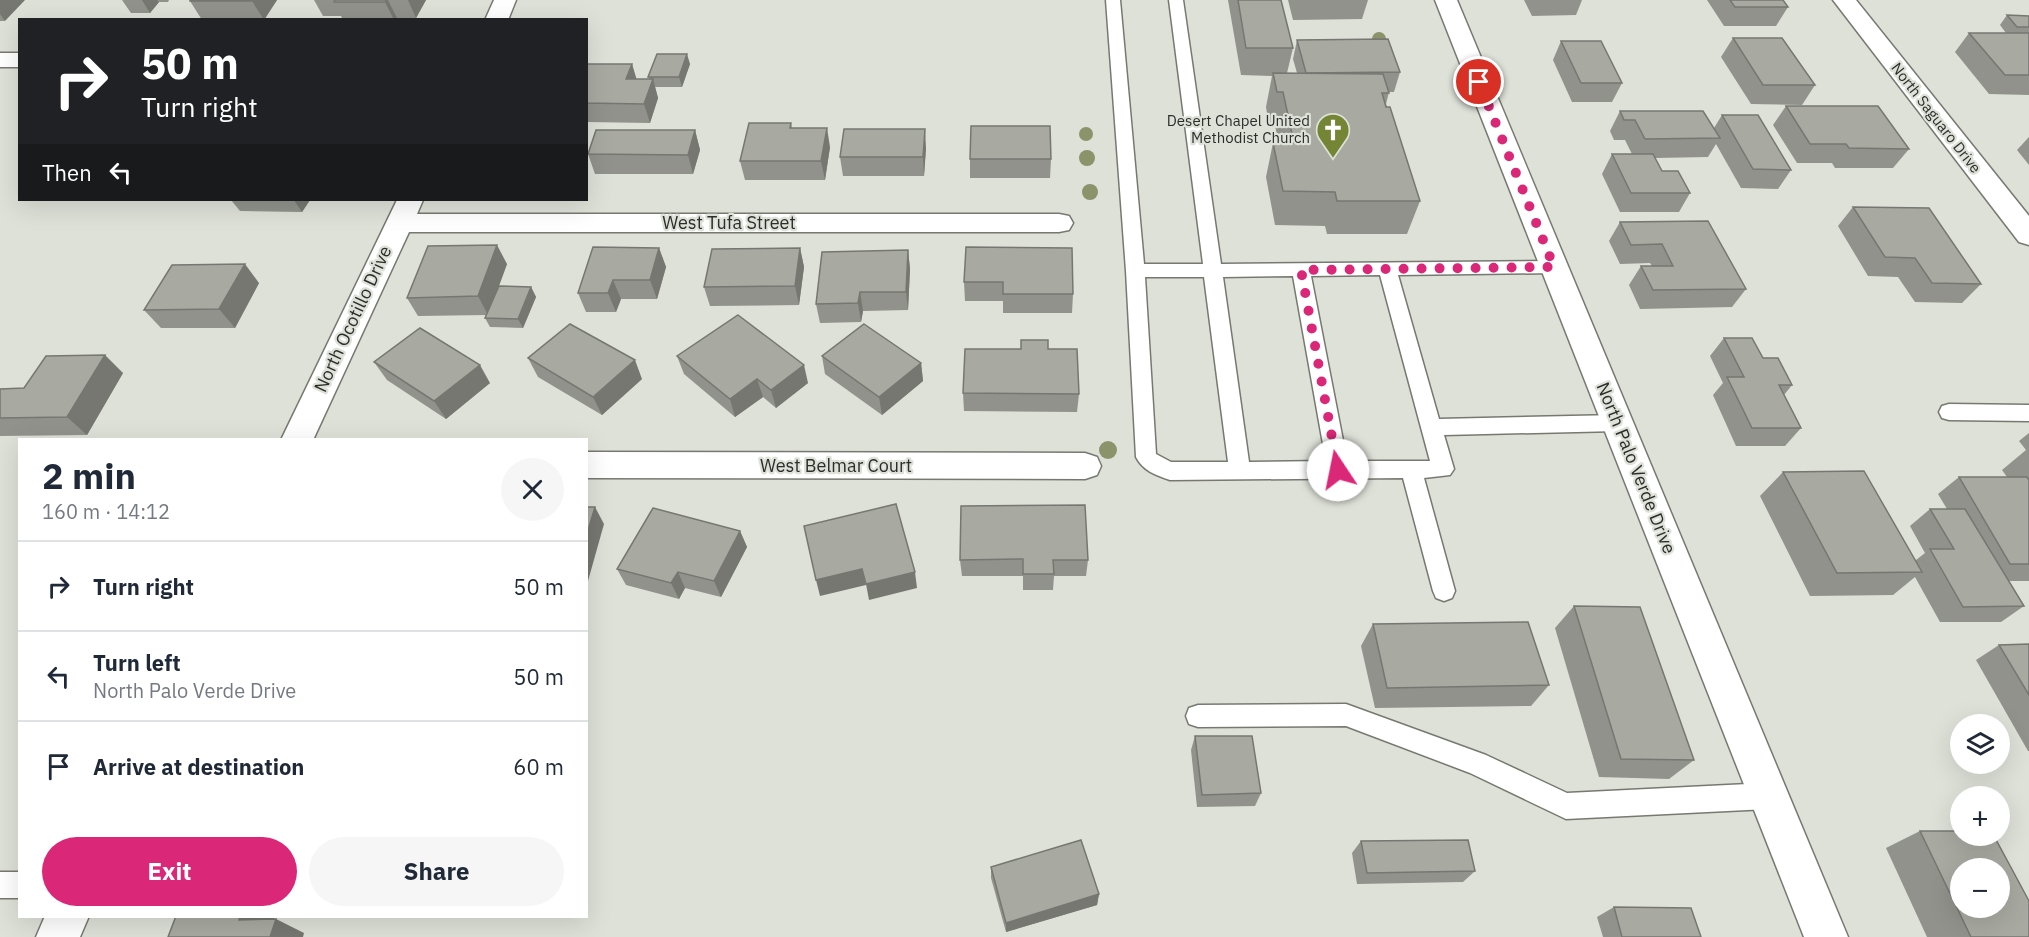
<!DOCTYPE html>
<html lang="en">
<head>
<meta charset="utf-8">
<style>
  :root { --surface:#fff; --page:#f6f6f7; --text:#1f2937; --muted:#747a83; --line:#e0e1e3; --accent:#db2777 }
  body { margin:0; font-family:"IBM Plex Sans",sans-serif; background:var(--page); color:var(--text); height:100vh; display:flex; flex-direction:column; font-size:22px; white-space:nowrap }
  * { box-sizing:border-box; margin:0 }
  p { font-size:20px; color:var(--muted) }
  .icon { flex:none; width:33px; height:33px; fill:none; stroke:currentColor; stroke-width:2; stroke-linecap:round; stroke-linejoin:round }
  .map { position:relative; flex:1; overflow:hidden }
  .details { position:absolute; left:18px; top:438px; width:570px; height:480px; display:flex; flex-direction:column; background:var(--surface); border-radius:0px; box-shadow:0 6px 24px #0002 }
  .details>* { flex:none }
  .guide { position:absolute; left:18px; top:18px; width:570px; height:183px; border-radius:0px; box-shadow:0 6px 24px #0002; background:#202124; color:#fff; overflow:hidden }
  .tools { position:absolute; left:1950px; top:714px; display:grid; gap:12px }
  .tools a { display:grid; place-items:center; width:60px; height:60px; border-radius:50%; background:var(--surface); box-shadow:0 6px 24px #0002; font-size:30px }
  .pin { position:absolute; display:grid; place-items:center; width:51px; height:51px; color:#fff; margin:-26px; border:3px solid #fff; border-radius:50%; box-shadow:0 2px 6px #0007 }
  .me { position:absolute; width:66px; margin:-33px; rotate:349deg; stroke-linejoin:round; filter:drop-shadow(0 0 4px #0008) }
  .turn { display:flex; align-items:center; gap:21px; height:126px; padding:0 24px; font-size:27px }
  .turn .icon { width:78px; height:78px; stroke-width:2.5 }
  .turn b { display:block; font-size:42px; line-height:51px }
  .then { display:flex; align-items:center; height:57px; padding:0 24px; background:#0003; gap:12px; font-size:22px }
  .round { display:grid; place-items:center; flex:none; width:63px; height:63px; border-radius:32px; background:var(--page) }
  .headline { display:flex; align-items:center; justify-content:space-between; height:102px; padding:0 24px }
  h1 { font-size:36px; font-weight:700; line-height:45px }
  .action { display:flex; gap:12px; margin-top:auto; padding:12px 24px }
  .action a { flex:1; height:69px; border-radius:36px; background:var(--accent); color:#fff; font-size:24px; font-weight:700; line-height:69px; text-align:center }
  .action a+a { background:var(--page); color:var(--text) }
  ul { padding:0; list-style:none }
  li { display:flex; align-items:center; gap:18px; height:90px; padding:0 24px; border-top:2px solid var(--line) }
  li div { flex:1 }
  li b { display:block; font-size:22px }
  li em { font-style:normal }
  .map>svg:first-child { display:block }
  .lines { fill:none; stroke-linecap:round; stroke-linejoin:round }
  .lane-casing { stroke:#777971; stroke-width:3 }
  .street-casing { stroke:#777971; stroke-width:3 }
  .lane { fill:#fff; fill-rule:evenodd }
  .street { fill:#fff; fill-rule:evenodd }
  .tree { fill:#8b936b }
  .wall { fill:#90928b }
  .shaded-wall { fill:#767771 }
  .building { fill:#a8aaa2; stroke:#767771; stroke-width:1.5; fill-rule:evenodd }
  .route { stroke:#db2777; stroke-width:10; stroke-dasharray:0 18 }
  .labels { text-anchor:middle; stroke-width:4.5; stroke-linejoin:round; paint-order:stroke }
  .far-street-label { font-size:15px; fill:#2c2d2a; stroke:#dee1d8 }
  .far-poi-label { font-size:15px; fill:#2c2d2a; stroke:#dee1d8; text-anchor:end }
  .street-label { font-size:18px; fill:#2c2d2a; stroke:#dee1d8 }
</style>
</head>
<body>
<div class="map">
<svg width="2029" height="937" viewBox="0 0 2029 937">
  <rect width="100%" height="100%" fill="#dee1d8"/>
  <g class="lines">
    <g class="lane-casing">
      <g id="lane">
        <path d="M1106 0H1120L1144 264H1203L1169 0H1183L1221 264 1554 261 1560 262 1563 267 1560 272 1554 273 1398 275 1439 419 1618 415 1625 417 1628 423 1625 429 1618 431 1444 435 1454 469 1450 475 1424 478 1455 591 1452 598 1444 601 1436 598 1433 591 1403 478 1170 480C1156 475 1143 471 1136 457L1126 271ZM1380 275 1430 461H1347L1311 276ZM1293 276 1326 461 1249 462 1223 277ZM1145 277H1204L1228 462H1171L1156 454Z"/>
        <path d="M1949 404 2029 405V421L1949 420 1942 418 1939 412 1942 406Z"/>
        <path d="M1346 704 1486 755 1567 793 1768 783 1777 787 1781 796 1777 805 1768 809 1566 819 1470 773 1346 726 1198 727 1189 724 1186 716 1189 708 1198 705Z"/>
        <rect x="0" y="872" width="20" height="26"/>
      </g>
    </g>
    <g class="street-casing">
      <g id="street">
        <path d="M494 0H516L508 20H485Z"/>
        <path d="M1435 0H1457L1848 937H1804Z"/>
        <path d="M1833 0H1856L2029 216V245L2019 242Z"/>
        <rect x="0" y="53" width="20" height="14"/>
        <path d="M397 200H423L417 214H1059L1069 216 1073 223 1069 230 1059 232H409L313 440H281Z"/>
        <path d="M586 452 1085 453 1097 457 1101 466 1097 475 1085 479 586 478Z"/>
        <path d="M45 916H89L80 937H36Z"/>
      </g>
    </g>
    <use href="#lane" class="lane"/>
    <use href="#street" class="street"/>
  </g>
  <g class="tree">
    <circle cx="1379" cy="39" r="7"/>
    <circle cx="1086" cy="134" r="7"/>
    <circle cx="1087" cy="158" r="8"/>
    <circle cx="1090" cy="192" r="8"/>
    <circle cx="1108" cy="450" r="9"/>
  </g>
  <g class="wall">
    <path d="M0 0 5 21H0Z"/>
    <path d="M122 0H169L168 2H159L150 13H131Z"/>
    <path d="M277 0 264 20H202L190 1Z"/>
    <path d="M314 0H426L416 18H397L396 20H343L341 16H323Z"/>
    <path d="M1228 0H1281L1293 48 1287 73H1297L1293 59 1297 40 1400 72 1394 92H1389L1386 104 1420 201 1407 234H1327L1325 226 1275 225 1266 177 1273 143H1279L1275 126H1269L1266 107 1272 76 1241 75Z"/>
    <path d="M1288 0H1368L1362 19 1293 20Z"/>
    <path d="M1524 0H1582L1576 15 1532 16Z"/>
    <path d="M1707 0H1783L1788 7 1776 26H1724Z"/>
    <path d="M2007 15 2029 16V95L1989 94 1955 52 1969 33H2006L2000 25Z"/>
    <path d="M1733 38 1815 85 1802 105 1751 104 1721 57Z"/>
    <path d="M1561 41 1622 83 1612 102H1572L1553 60Z"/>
    <path d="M586 64H632L636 79H649L648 77 690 64 682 87H655L658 98 650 123 586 122Z"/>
    <path d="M1786 106 1909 149 1893 168H1835L1832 163H1797L1773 125Z"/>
    <path d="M1620 111 1714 128 1722 115 1791 170 1778 189 1741 188 1716 144 1708 157 1655 158 1662 171 1690 193 1679 212H1620L1602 174 1612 154H1632L1625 140H1614L1610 131Z"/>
    <path d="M791 123 792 128 830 147 825 180H745L740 161Z"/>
    <path d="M695 130 700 150 693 174H595L588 154Z"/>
    <path d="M2029 137V165L2017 150Z"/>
    <path d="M926 148 924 176H843L840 157Z"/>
    <path d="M970 159H1051L1050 178H970Z"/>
    <path d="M231 200H310L302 212 240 211Z"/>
    <path d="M1853 207 1981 284 1962 303 1915 302 1898 277 1868 276 1838 226Z"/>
    <path d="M1620 222 1746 289 1732 307 1640 309 1629 285 1641 266H1652L1650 263 1620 264 1609 241Z"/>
    <path d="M966 247 1073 294 1072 313H1003V301H965L964 282Z"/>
    <path d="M659 248 666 267 657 299H621L616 312H586L578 293Z"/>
    <path d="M800 248 804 267 799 305 710 306 704 287Z"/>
    <path d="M908 250 910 269 908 310 863 311 861 322 820 323 816 304Z"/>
    <path d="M507 264 499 286 531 287 536 297 523 328 490 327 485 318 486 315 418 316 407 298Z"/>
    <path d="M259 283 235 328H161L144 310Z"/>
    <path d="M1724 338 1763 358 1792 385 1784 395 1801 428 1785 446H1736L1713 395 1723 383 1710 356Z"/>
    <path d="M1021 349 1079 394 1077 412 964 411 963 393Z"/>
    <path d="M677 356 808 383 776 408 763 397 735 417 684 374Z"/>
    <path d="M822 356 921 363 923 381 882 415 825 374Z"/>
    <path d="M528 358 642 379 602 415 538 377Z"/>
    <path d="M374 362 490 383 446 419 387 380Z"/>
    <path d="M123 373 87 435 0 436V389L24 388Z"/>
    <path d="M2029 433V581H2009L2024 606 2001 622H1940L1915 577 1893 595 1810 596 1760 496 1783 472 1916 560 1925 553 1910 526 1930 509H1947L1938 494 1959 477H2007L2002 470 2026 450 2019 441Z"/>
    <path d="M961 506 1088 560 1086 576H1054L1053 590H1023V576H962L960 560Z"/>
    <path d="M740 531 747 547 721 597 685 588 679 599 626 585 617 569Z"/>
    <path d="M1574 606 1694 760 1669 779 1599 777 1555 628Z"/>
    <path d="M1373 624 1549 685 1531 706 1375 708 1361 646Z"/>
    <path d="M2029 644V751H2028L1976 660 1999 645Z"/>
    <path d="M1195 736 1261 793 1255 806 1197 807 1191 750Z"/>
    <path d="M1920 831 2029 937H1927L1886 848Z"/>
    <path d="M1361 841 1475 871 1463 882 1357 884 1352 853Z"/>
    <path d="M991 867 1099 894 1097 905 1006 932 991 878Z"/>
    <path d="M1614 907 1701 937H1603L1597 917Z"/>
  </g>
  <g class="shaded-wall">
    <path d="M0 0H25L5 21 0 14Z"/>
    <path d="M142 0H157L159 2 150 13Z"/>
    <path d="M252 0H277L264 20 252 1Z"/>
    <path d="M387 0H388L397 18 396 20H394L385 2Z"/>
    <path d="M408 0H426L416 18Z"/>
    <path d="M687 54 690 64 682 87 679 77Z"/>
    <path d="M632 64 638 84 626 79Z"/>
    <path d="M653 79 658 98 650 123 644 104Z"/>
    <path d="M827 128 830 147 825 180 821 161Z"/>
    <path d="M925 129 926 148 924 176 923 157Z"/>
    <path d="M695 130 700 150 693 174 688 155Z"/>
    <path d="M294 200H310L302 212Z"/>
    <path d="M497 245 507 264 488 315 478 296Z"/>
    <path d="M659 248 666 267 657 299 650 280Z"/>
    <path d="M800 248 804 267 799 305 795 286Z"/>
    <path d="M908 250 910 269 908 310 906 292Z"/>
    <path d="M245 264 259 283 235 328 219 309Z"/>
    <path d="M613 280 621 299 616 312 608 293Z"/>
    <path d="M531 287 536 297 523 328 518 319Z"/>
    <path d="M860 292 863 311 861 322 858 303Z"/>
    <path d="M105 355 123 373 87 435 67 417Z"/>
    <path d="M635 360 642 379 602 415 593 397Z"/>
    <path d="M921 363 923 381 882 415 879 397Z"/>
    <path d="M480 365 490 383 446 419 434 401Z"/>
    <path d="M804 365 808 383 776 408 771 390Z"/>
    <path d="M757 379 763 397 735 417 730 399Z"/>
    <path d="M595 507 604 524 586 588V537Z"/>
    <path d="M740 531 747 547 721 597 714 581Z"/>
    <path d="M862 569 866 585 820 596 816 580Z"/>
    <path d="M678 572 685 588 679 599 671 583Z"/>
    <path d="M915 572 917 588 869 600 866 584Z"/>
    <path d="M1099 894 1097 905 1006 932V923Z"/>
    <path d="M240 916H275L269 934 239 920Z"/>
    <path d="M276 919 304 933 303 937H270Z"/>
  </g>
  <g class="building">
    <rect x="190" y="0" width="62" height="1"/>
    <path d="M335 0H387L385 2H334Z"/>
    <path d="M1238 0H1281L1293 48H1246Z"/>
    <path d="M1730 0H1783L1788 7H1735Z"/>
    <path d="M2007 15 2029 16V27H2017Z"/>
    <path d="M1969 33H2029V75H2005Z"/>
    <path d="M1733 38H1782L1815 85H1763Z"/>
    <path d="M1388 39 1400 72 1306 73 1297 40Z"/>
    <path d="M1561 41H1601L1622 83H1581Z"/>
    <path d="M657 54H687L679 77H648Z"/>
    <path d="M586 64H632L626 79H653L644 104 586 103Z"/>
    <path d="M1273 73 1383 74 1389 93H1382L1386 107H1390L1420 201H1337L1335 192 1283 191 1273 143H1294L1283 92H1277Z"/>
    <path d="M1786 106H1878L1909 149 1849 148 1846 144H1810Z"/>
    <path d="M1620 111H1703L1720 138 1645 139 1635 120H1624Z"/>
    <path d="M1722 115H1758L1791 170 1753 169Z"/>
    <path d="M749 123H791L790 128H827L821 161H740Z"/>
    <path d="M971 126H1050L1051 159H970Z"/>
    <path d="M844 129H925L923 157H840Z"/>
    <path d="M596 130H695L688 155 588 154Z"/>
    <path d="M1612 154H1653L1662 171H1678L1690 193H1631Z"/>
    <path d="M1853 207 1929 208 1981 284 1932 283 1915 258 1885 257Z"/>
    <path d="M1708 221 1746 289 1653 290 1641 266H1673L1662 244 1631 245 1620 222Z"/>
    <path d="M497 245 478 296 407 298 428 246Z"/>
    <path d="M593 247 659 248 650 280H613L608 293H578Z"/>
    <path d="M966 247 1072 248 1073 294H1003V282H964Z"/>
    <path d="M800 248 795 286 704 287 712 249Z"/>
    <path d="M908 250 906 292H860L858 303 816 304 822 252Z"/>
    <path d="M245 264 219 309 144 310 172 265Z"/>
    <path d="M499 286 531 287 518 319 485 318Z"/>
    <path d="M738 315 804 365 771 390 757 379 730 399 677 356Z"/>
    <path d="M570 324 635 360 593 397 528 358Z"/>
    <path d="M864 324 921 363 879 397 822 356Z"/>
    <path d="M420 328 480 365 434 401 374 362Z"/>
    <path d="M1724 338H1752L1763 358H1778L1792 385H1779L1801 428H1752L1727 377H1744Z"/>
    <path d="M1021 340H1048V349H1077L1079 394 963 393 965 349H1021Z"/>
    <path d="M105 355 67 417 0 418V389L24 388 46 356Z"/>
    <path d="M1864 471 1922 572 1837 573 1783 472Z"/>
    <path d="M1959 477H2027L2029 480V564H2010Z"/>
    <path d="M896 504 915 572 866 584 862 569 816 580 804 526Z"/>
    <path d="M1085 505 1088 560H1053L1054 574H1023V559L960 560 961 506Z"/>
    <path d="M586 507H595L586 537Z"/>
    <path d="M653 508 740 531 714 581 678 572 671 583 617 569Z"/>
    <path d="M1930 509H1965L2024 606 1963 607 1930 549H1954Z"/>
    <path d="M1574 606 1640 607 1694 760 1621 759Z"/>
    <path d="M1528 622 1549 685 1387 688 1373 624Z"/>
    <path d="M2029 644V695L1999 645Z"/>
    <path d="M1195 736H1252L1261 793 1202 795Z"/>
    <path d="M1920 831H1960V836H1994L2029 901V937H1971ZM1960 868H2000V908H1960Z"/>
    <path d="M1081 840 1099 894 1006 923 991 867Z"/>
    <path d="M1468 840 1475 871 1367 873 1361 841Z"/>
    <path d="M1614 907 1691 908 1701 937H1622Z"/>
    <path d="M176 916H240L239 920 276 919 270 937H168Z"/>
  </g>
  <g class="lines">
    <path class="route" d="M1338 470 1301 270 1554 267 1479 82"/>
  </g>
  <defs>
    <g id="church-pin" transform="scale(1.725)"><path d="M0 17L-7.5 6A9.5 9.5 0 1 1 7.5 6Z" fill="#748636" stroke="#dee1d8"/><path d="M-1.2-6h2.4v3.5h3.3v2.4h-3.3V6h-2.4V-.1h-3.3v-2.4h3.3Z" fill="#fff"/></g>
  </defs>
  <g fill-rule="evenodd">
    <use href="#church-pin" x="1333" y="130"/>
  </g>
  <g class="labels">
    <g class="far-street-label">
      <text transform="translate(1936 118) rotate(52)" y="5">North Saguaro Drive</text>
    </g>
    <g class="far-poi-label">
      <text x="1310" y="126">Desert Chapel United<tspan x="1310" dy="17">Methodist Church</tspan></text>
    </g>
    <g class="street-label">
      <text x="729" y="229">West Tufa Street</text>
      <text transform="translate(353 319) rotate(-65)" y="6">North Ocotillo Drive</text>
      <text x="836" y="472">West Belmar Court</text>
      <text transform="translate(1636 468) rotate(68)" y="6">North Palo Verde Drive</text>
    </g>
  </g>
</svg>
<div class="tools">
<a><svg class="icon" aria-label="layers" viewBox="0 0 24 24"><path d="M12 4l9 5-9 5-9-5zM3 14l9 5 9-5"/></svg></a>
<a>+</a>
<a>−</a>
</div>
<div class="pin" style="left:1479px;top:82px;background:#d93025"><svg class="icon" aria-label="arrive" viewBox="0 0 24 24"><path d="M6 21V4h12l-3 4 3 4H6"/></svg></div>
<svg class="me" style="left:1338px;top:470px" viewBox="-20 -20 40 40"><circle r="19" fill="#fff"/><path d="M0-13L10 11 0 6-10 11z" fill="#db2777"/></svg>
<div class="guide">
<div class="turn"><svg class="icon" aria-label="right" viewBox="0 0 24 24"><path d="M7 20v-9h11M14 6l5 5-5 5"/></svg><div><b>50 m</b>Turn right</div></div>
<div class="then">Then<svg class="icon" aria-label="left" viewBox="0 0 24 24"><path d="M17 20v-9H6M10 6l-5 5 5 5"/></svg></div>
</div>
<section class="details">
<div class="headline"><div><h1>2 min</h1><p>160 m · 14:12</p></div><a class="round"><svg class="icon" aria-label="close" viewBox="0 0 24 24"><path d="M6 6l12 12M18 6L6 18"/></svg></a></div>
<ul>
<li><svg class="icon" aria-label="right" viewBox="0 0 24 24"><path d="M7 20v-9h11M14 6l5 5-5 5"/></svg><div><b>Turn right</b></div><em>50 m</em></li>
<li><svg class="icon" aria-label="left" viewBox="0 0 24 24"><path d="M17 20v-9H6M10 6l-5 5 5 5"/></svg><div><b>Turn left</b><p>North Palo Verde Drive</p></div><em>50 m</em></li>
<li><svg class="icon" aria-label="arrive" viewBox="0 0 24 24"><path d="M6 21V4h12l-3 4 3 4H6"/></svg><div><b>Arrive at destination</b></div><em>60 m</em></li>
</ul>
<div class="action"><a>Exit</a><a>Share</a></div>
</section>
</div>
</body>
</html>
